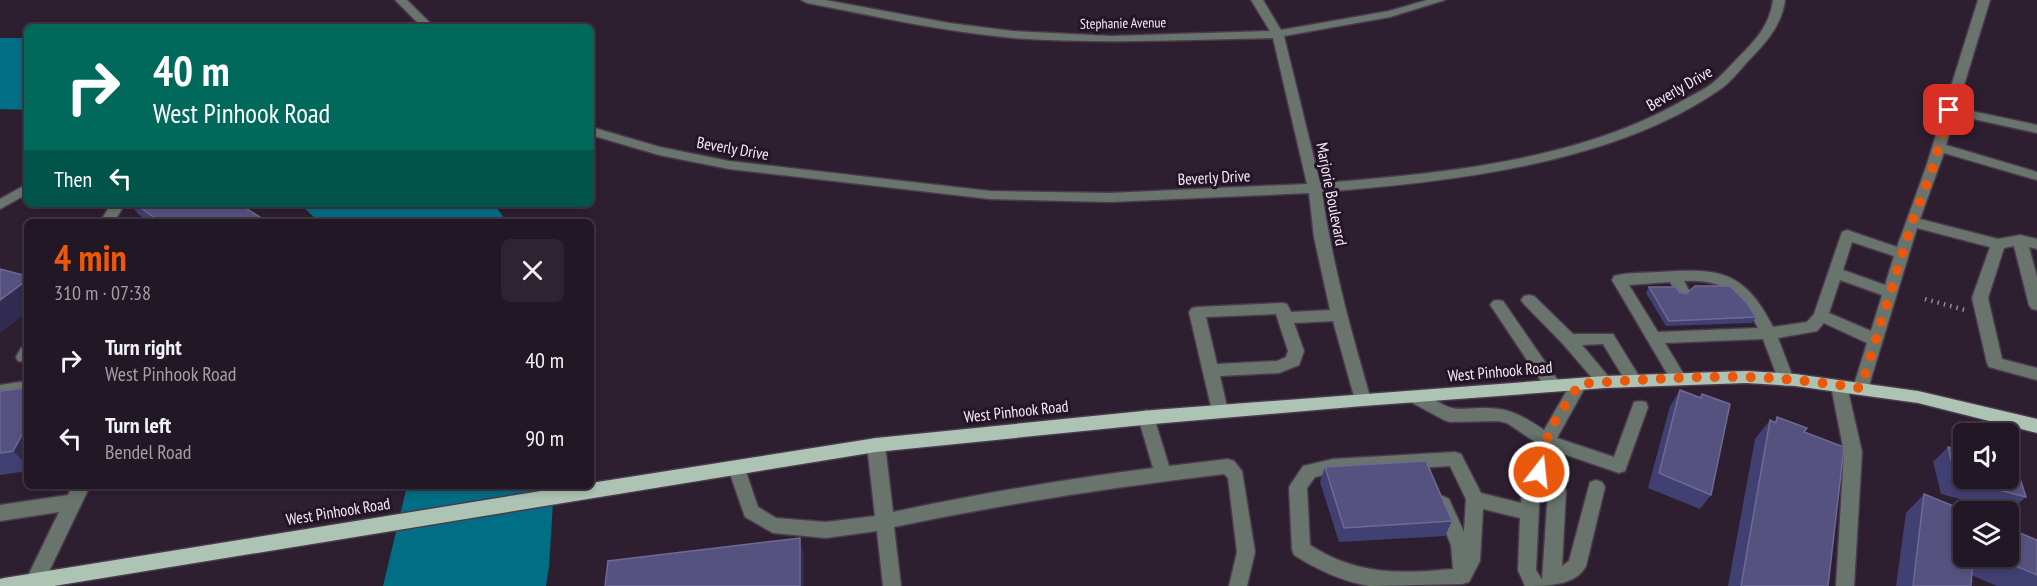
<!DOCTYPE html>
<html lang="en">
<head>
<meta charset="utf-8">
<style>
  :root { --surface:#221724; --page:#2e2431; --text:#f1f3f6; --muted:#a29fa6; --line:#3f3641; --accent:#ea580c }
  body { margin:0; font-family:"PT Sans Narrow",sans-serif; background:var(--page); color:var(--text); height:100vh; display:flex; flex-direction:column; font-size:22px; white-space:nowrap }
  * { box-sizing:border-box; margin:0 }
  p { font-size:20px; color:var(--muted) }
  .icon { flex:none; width:33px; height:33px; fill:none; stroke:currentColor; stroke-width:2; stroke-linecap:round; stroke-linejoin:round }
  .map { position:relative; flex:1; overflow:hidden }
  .details { position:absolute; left:24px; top:219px; width:570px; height:270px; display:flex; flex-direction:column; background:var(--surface); border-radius:9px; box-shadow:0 3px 9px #0003,0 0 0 2px var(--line) }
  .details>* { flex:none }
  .top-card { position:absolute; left:24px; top:24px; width:570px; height:183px; border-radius:9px; box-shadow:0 3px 9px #0003,0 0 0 2px var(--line); background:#00695c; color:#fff; overflow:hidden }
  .tools { position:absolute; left:1953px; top:423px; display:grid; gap:12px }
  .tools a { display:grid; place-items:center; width:66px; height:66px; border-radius:9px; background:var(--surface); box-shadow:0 3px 9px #0003,0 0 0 2px var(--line); font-size:30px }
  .pin { position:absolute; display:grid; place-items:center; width:51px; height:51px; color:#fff; margin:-26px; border-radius:12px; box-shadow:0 3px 9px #0006 }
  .me { position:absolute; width:66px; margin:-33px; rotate:16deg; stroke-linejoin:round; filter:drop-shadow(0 0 4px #0008) }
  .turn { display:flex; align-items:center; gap:21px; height:126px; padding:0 30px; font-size:27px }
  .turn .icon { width:78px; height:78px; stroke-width:2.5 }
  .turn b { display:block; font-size:42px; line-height:51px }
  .then { display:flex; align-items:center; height:57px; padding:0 30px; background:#0003; gap:12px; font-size:22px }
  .round { display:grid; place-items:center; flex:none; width:63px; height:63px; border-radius:9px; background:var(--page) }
  .overview { display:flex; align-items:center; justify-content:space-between; height:102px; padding:0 30px }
  h1 { font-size:36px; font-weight:800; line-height:45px; color:var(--accent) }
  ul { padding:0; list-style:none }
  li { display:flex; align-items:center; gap:18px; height:78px; padding:0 30px }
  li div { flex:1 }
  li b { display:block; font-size:22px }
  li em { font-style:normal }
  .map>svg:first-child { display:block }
  .water { fill:#006e84 }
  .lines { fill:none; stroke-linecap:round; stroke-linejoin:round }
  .minor-casing { stroke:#4a3b4c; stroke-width:3 }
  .major-casing { stroke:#4a3b4c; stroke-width:3 }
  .path { stroke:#958896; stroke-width:4.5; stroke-dasharray:1.5 5; stroke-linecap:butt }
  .minor { fill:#69746c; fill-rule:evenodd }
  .major { fill:#adc3b3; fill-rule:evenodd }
  .wall { fill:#414072 }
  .shaded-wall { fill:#322b52 }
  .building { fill:#555280; stroke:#6e6a92; stroke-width:1.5 }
  .route { stroke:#ea580c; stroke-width:10; stroke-dasharray:0 18 }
  .labels { text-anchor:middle; stroke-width:6; stroke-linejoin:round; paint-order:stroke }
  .far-street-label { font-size:14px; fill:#f4e9f5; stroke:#241526 }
  .street-label { font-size:16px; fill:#f4e9f5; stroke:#241526 }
</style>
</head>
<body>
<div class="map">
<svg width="2037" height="586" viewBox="0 0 2037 586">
  <rect width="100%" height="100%" fill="#2e1f30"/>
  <g class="water">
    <path d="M0 38H27V110L0 109Z"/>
    <path d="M300 204H494L507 222H319Z"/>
    <path d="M407 486H554L549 567 546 586H383Z"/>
  </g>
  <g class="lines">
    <g class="minor-casing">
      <g id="minor">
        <path d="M395 0H407L434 27H422Z"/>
        <path d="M801 0H825L949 23 1012 31 1111 36 1270 31 1251 0H1263L1281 30 1389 11 1427 0H1445L1390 17 1284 36 1320 183C1439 174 1577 161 1682 101 1692 95 1704 90 1713 83 1721 76 1728 68 1736 60 1753 43 1770 26 1773 0H1785C1782 25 1765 44 1748 61 1739 71 1730 83 1719 90 1613 164 1449 182 1322 192 1332 263 1351 331 1371 400L1369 405 1363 406 1357 405 1355 400 1333 321 1294 323 1304 351 1299 365 1279 373 1220 376 1228 411 1226 416 1220 417 1214 416 1212 411 1189 312 1192 308 1197 307 1282 303 1287 304 1291 312 1330 310 1314 237 1309 193 1110 202 990 199 729 169 659 155 591 135V127L660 147 729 161 990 191 1110 193 1307 184 1273 38C1186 40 1100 44 1014 38 944 32 875 16 807 3ZM1276 314 1288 351 1286 357 1277 361 1217 364 1206 317Z"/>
        <path d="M1978 0H1990L1957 108 2037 125V133L1955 115 1946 145 2037 172V180L1944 153 1920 219 1998 239 2020 235 2037 239V249L2029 247 2037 277V310L2032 309 2029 305 2014 246 2004 248 1988 298 2002 359 2037 368V380L1989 367 1987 363 1972 298 1990 247 1917 228 1867 392 1861 394 1855 392 1853 388 1867 343 1824 323 1817 331 1778 338 1794 380 1792 384 1786 386 1780 384 1763 339 1665 343 1686 378 1684 382H1672L1612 280 1614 276C1628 272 1645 273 1660 272 1719 268 1744 270 1773 327L1807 322 1814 314 1842 232 1847 230 1897 247 1926 167ZM1852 242 1894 256 1885 285 1843 270ZM1840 280 1882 295 1871 331 1829 313ZM1684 281C1724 279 1740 293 1758 328L1658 332 1629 285 1670 282 1678 296 1683 297 1690 292Z"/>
        <path d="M27 184V194L0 209V199Z"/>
        <path d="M111 204H125L114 222H100Z"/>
        <path d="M1529 295 1534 296 1573 334H1613L1642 381 1640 385 1634 387 1628 385 1603 344 1582 345 1613 382 1611 386 1605 388 1599 386 1563 344 1524 304 1521 300 1524 296Z"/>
        <path d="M1498 300 1503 301 1559 382 1561 386 1559 390 1553 392 1547 390 1493 309 1490 305 1493 301Z"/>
        <path d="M27 346V362L18 361 16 357 21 348Z"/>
        <path d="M1579 378 1585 380 1587 384 1557 438 1614 457 1634 402 1640 401 1646 402 1648 407 1625 471 1619 473 1555 451V458L1566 491 1562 566 1569 561 1590 482 1596 480 1602 482 1605 487 1586 566C1576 586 1546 586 1525 586L1518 570 1520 518 1483 509 1480 561 1469 582 1462 584 1369 586C1341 581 1318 570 1294 555L1292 549 1289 487 1303 466 1333 459 1455 452 1461 454 1481 493 1521 503 1522 485 1537 457 1538 444 1507 423 1498 421 1450 422 1444 420 1409 401 1407 397 1409 393C1425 388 1437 405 1452 408 1460 410 1471 408 1480 408 1509 407 1521 415 1544 430L1573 380ZM1450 466 1466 499 1464 532 1449 499 1443 496 1437 499 1434 504 1451 545 1453 569C1400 574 1356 575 1310 545L1307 488 1315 477 1333 473ZM1544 478 1548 491 1542 580 1536 570 1540 485Z"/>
        <path d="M1839 380 1845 382 1847 386 1862 452 1854 586H1836L1844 452 1831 386 1833 382Z"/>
        <path d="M27 381V393L0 397V385Z"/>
        <path d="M1146 410 1152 412 1154 417 1169 466 1228 459 1234 461 1242 471 1255 552 1247 586H1229L1237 552 1228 478 1224 474C1113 487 1004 504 894 527L901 586H883L877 531 826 538 773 533 745 517 728 468 731 463 737 461 743 463 758 507 776 518 826 522 875 516 867 445 870 440 876 438 882 440 885 445 893 512C979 494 1065 479 1153 468L1138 417 1140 412Z"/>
        <path d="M72 486H90L42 586H23L59 512 0 521V505L68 495Z"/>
      </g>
    </g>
    <g class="major-casing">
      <path id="major" d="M1746 371 1795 374 1918 391 2037 419V433L1918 403 1795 386 1746 383 1605 388 1363 406 1153 424 876 452 54 586H0V579L4 578 572 486H591V483L876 438 1153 410 1605 376Z"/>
    </g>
    <path class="path" d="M1925 299 1965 310"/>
    <use href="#minor" class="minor"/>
    <use href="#major" class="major"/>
  </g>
  <g class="wall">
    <path d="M130 204H239L268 222H148L138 214Z"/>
    <path d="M1649 287 1679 292 1756 317 1752 323 1666 326 1646 293Z"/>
    <path d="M27 388V471L0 475V391Z"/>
    <path d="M1680 390 1699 397 1702 394 1711 495 1700 509 1648 488 1670 406Z"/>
    <path d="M1777 417 1804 432 1828 586H1728L1755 439 1770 420 1774 422Z"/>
    <path d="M1974 426 2004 434H1967Z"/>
    <path d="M1964 437V478L2026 497 2009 512 1941 494 1933 462 1948 447 1962 451 1959 441Z"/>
    <path d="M1325 467 1452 521 1445 536 1339 542 1320 482Z"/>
    <path d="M1924 494 1964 556H2008L2037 540V586H1997L1971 575V586H1896L1906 513Z"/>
  </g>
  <g class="shaded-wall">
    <path d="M27 280V312L0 333V300Z"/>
    <path d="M27 426V465L13 451Z"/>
    <path d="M800 538 804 556V586H800Z"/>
  </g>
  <g class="building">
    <path d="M136 204H239L268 222H160Z"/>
    <path d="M0 269 27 276V280L0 300Z"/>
    <path d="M1695 286H1730L1746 302 1756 317 1669 321 1649 287H1676L1679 292 1686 294Z"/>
    <path d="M27 388V426L13 451 0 453V391Z"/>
    <path d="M1680 390 1701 398 1702 394 1730 404 1711 495 1659 473Z"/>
    <path d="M1777 417 1807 428 1804 432 1844 447 1828 586H1741L1770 420 1776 423Z"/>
    <path d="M1974 426 2004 434H1976Z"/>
    <path d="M2008 441 2026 497 1956 479 1948 447 1964 451V478H2008Z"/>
    <path d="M1426 461 1452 521 1344 528 1325 467Z"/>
    <path d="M1924 494 1968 512H1964V556H1973L1971 586H1913Z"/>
    <path d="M2008 528 2037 540V575L1992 556H2008Z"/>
    <path d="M800 538V586H605L608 561Z"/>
  </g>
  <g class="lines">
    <path class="route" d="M1539 472C1548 455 1543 454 1547 439 1553 420 1569 402 1579 384 1635 380 1690 376 1746 377 1785 378 1823 383 1861 388L1912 222 1933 167 1949 110"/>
  </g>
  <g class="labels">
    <g class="far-street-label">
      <text transform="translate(1123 23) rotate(-1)" y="5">Stephanie Avenue</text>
    </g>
    <g class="street-label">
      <text transform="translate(1679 88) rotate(-30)" y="6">Beverly Drive</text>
      <text transform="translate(733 148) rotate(10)" y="6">Beverly Drive</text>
      <text transform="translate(1214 177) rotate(-3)" y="6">Beverly Drive</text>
      <text transform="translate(1332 194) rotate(79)" y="6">Marjorie Boulevard</text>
      <text transform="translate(1500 371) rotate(-5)" y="6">West Pinhook Road</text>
      <text transform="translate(1016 411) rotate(-6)" y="6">West Pinhook Road</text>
      <text transform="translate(338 511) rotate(-9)" y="6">West Pinhook Road</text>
    </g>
  </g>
</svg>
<div class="tools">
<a><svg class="icon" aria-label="sound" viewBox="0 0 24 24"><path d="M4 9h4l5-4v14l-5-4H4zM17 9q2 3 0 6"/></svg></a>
<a><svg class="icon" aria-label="layers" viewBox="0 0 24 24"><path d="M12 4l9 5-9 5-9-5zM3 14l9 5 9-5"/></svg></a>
</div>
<div class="pin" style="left:1949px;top:110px;background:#d93025"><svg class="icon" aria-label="arrive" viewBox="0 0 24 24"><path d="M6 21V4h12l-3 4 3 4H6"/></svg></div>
<svg class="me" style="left:1539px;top:472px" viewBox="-20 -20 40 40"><circle r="17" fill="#ea580c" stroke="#fff" stroke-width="3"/><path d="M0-11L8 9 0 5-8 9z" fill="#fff"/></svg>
<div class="top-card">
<div class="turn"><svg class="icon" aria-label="right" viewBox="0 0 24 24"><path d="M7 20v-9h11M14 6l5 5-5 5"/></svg><div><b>40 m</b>West Pinhook Road</div></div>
<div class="then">Then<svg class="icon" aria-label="left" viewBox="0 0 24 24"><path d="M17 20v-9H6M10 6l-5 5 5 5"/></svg></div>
</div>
<section class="details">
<div class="overview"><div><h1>4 min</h1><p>310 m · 07:38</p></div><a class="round"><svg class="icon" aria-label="close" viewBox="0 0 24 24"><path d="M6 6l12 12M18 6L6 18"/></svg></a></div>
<ul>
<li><svg class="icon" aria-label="right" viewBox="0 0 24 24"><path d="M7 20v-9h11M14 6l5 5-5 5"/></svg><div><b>Turn right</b><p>West Pinhook Road</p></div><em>40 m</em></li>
<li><svg class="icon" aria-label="left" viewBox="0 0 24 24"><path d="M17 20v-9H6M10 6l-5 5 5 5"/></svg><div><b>Turn left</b><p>Bendel Road</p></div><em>90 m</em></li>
</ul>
</section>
</div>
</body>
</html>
